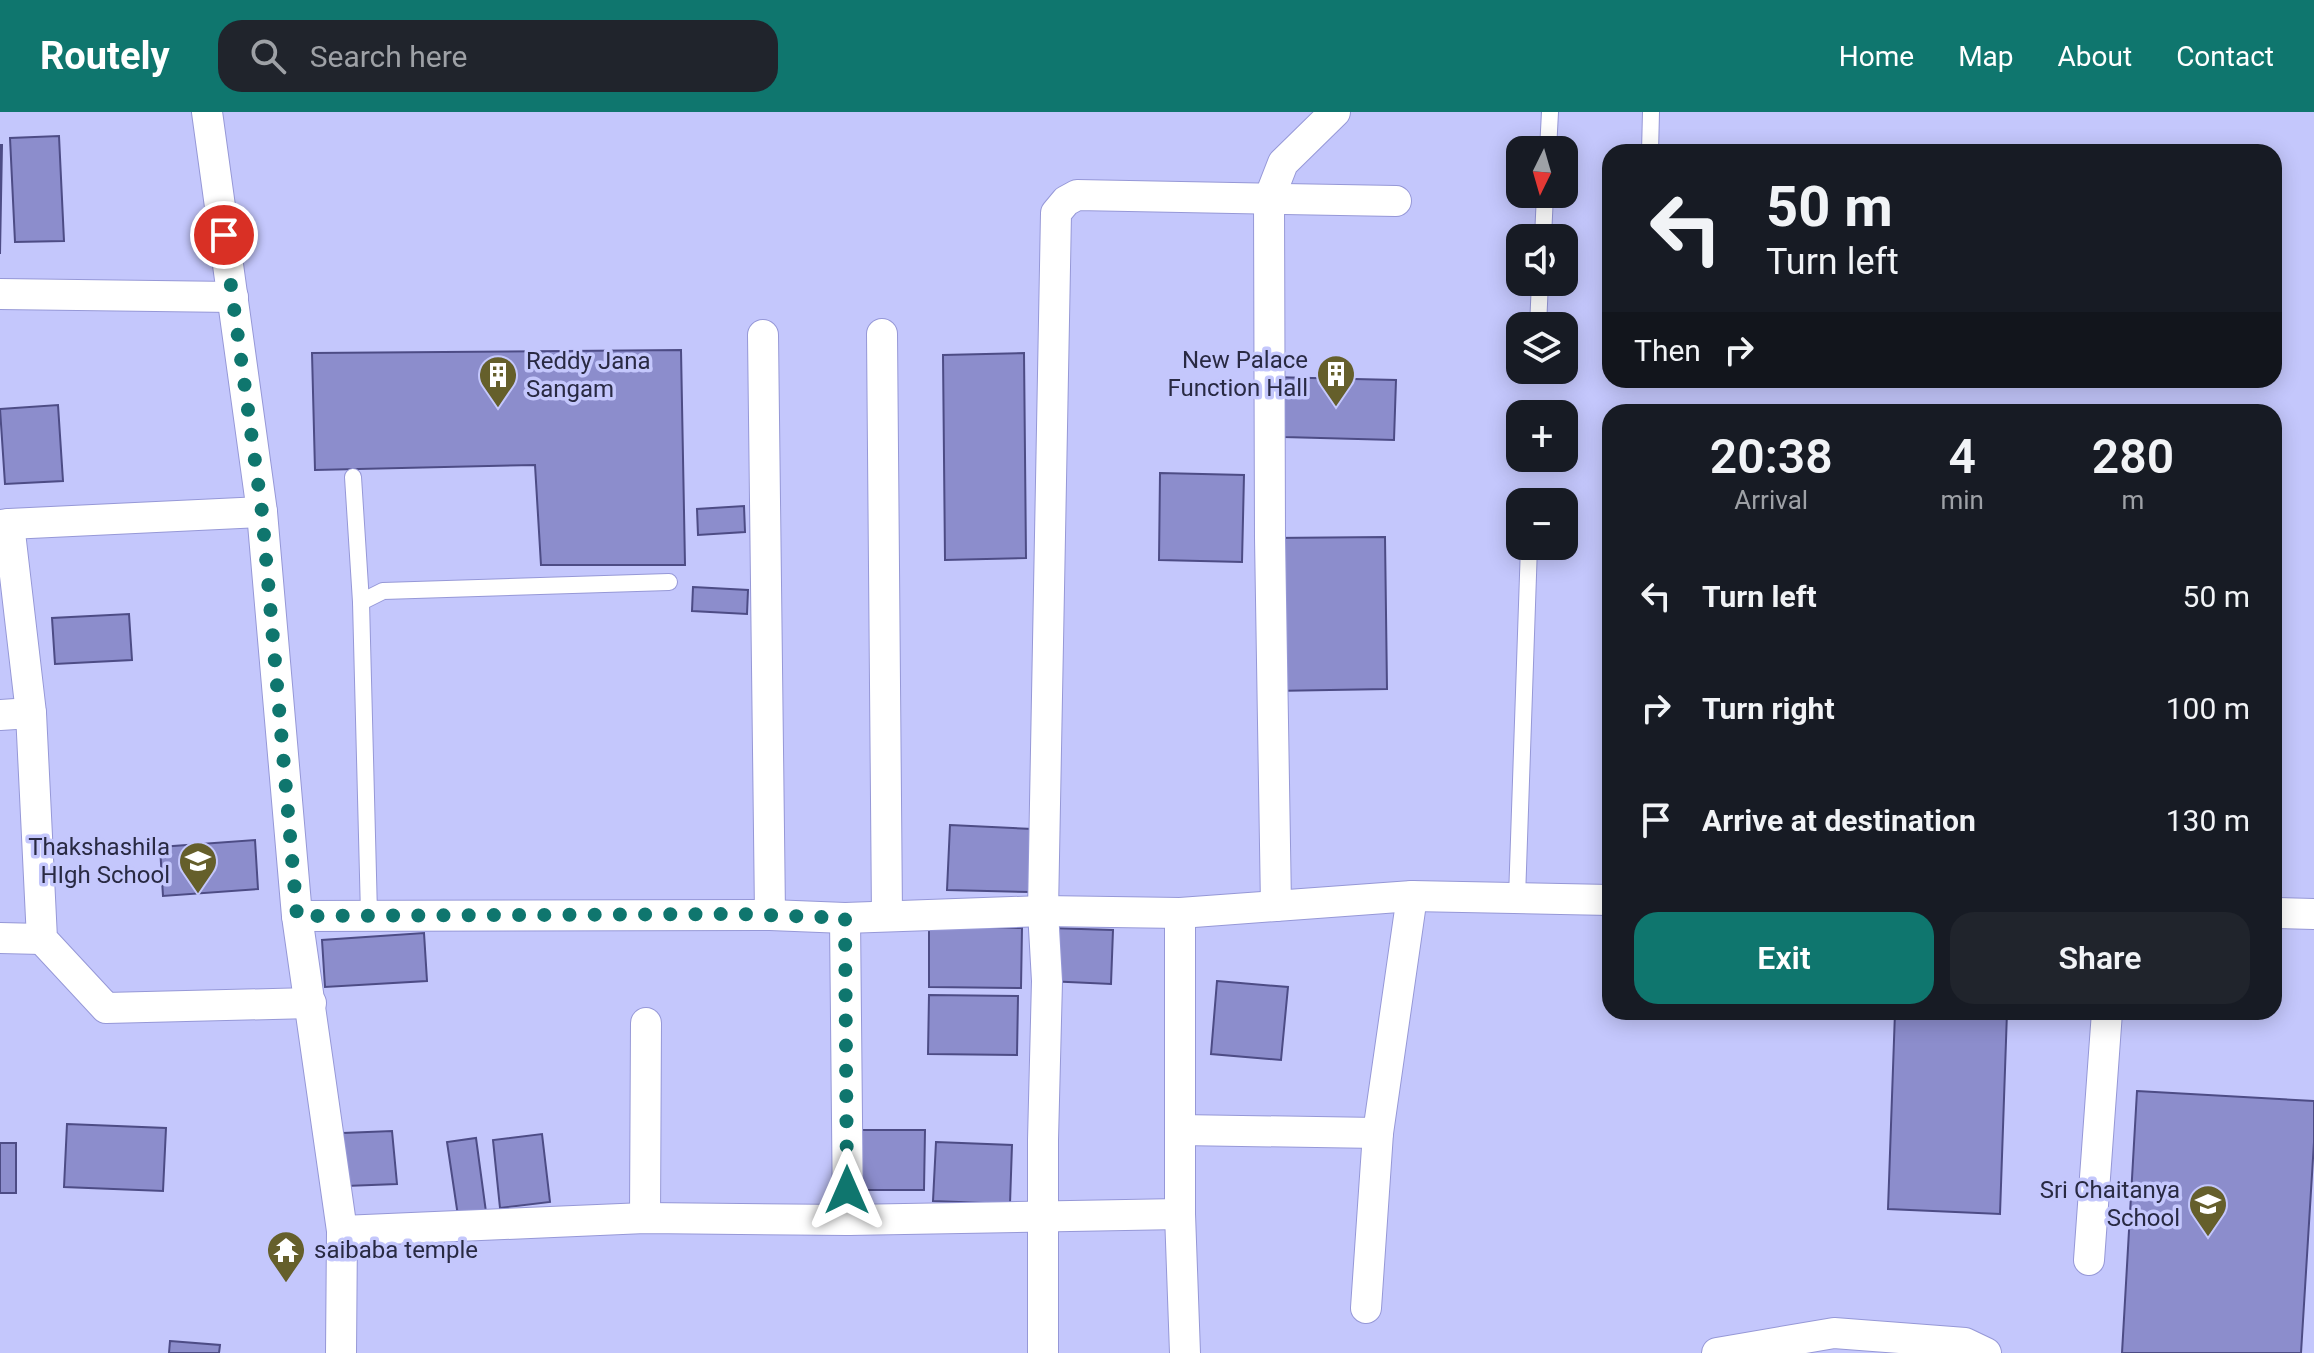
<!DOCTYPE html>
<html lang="en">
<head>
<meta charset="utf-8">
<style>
  :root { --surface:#171b24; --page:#20242c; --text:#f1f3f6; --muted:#9ea1a6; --accent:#0f766e }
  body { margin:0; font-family:Roboto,sans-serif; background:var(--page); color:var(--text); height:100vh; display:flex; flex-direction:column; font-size:30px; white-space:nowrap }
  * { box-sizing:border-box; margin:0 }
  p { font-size:26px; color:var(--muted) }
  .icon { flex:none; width:44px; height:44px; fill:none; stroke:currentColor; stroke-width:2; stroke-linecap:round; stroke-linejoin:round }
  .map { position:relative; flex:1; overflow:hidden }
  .side { position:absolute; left:1602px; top:292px; width:680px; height:616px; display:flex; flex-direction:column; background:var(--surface); border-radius:24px; box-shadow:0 4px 20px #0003 }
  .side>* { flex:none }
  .banner { position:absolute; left:1602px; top:32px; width:680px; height:244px; border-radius:24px; box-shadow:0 4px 20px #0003; background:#171b24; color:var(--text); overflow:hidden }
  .needle { width:52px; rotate:185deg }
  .tools { position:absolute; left:1506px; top:24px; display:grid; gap:16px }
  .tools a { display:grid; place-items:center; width:72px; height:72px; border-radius:16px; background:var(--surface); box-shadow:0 4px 20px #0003; font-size:40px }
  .pin { position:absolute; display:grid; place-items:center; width:68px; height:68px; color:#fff; margin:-34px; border:4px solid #fff; border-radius:50%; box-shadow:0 2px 8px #0007 }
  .me { position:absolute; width:88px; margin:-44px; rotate:0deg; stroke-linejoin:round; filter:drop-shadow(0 0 6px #0008) }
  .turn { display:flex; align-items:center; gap:28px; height:168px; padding:0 32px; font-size:36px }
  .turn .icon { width:104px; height:104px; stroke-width:2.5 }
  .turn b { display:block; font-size:56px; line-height:68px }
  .then { display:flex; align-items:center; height:76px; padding:0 32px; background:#0003; gap:16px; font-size:30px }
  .eta { display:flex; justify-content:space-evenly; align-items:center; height:136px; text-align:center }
  .eta b { font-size:48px; font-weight:600; line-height:56px }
  .action { display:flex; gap:16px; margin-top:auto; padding:16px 32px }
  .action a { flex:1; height:92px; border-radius:24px; background:var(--accent); color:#fff; font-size:32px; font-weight:600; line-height:92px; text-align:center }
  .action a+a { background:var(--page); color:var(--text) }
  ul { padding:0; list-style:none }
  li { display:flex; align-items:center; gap:24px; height:112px; padding:0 32px }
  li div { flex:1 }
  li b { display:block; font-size:30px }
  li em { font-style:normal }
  header { display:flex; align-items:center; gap:48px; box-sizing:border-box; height:112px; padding:0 40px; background:var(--accent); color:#fff }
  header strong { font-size:38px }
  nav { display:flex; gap:44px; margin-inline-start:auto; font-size:28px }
  .search { width:560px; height:72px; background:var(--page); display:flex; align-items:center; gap:20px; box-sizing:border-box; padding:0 28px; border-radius:24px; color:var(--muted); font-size:30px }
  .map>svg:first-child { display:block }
  .building { fill:#8c8dcc; stroke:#4d4c85; stroke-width:2 }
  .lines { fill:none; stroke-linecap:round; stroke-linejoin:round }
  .lane-casing { stroke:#9698d7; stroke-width:18 }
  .street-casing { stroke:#9698d7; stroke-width:32 }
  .lane { stroke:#fff; stroke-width:16 }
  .street { stroke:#fff; stroke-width:30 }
  .route { stroke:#0f766e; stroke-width:14; stroke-dasharray:0 25.2 }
  .labels { text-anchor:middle; stroke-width:7; stroke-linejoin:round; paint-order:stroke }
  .poi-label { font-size:24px; fill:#292a43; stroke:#c4c7fc; text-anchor:end }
</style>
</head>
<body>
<header>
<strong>Routely</strong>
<div class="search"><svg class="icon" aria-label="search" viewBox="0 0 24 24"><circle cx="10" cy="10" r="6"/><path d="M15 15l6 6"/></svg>Search here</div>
<nav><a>Home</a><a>Map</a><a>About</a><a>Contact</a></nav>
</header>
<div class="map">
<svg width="2314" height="1241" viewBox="0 0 2314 1241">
  <rect width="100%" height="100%" fill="#c4c7fc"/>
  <g class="building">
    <path d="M59 24 64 129 15 130 10 26Z"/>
    <path d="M0 33H2L0 142Z"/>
    <path d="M681 238 685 453H541L535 353 315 358 312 241Z"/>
    <path d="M1024 241 1026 446 945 448 943 243Z"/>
    <path d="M1270 265 1396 268 1394 328 1284 325Z"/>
    <path d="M58 293 63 369 5 372 0 297Z"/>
    <path d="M1160 361 1244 363 1242 450 1159 448Z"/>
    <path d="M744 394 745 420 698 423 697 397Z"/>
    <path d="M1385 425 1387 577 1273 579 1270 426Z"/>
    <path d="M693 475 748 478 747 502 692 499Z"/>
    <path d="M129 502 132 548 55 552 52 506Z"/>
    <path d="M950 713 1032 717 1029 780 947 778Z"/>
    <path d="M255 728 258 777 163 784 160 735Z"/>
    <path d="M929 815 1022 816 1021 876 929 875Z"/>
    <path d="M1049 816 1113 818 1111 872 1047 869Z"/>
    <path d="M424 821 427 869 325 875 322 828Z"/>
    <path d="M1217 869 1288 875 1281 948 1211 942Z"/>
    <path d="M929 883 1018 884 1017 943 928 942Z"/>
    <path d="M1895 900H2007L2000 1102 1888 1097Z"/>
    <path d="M2137 979 2314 989V1030L2301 1241H2122Z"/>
    <path d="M67 1012 166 1016 163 1079 64 1075Z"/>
    <path d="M858 1018H925L924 1078H857Z"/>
    <path d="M392 1019 397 1072 346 1074 343 1021Z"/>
    <path d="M542 1022 550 1090 500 1096 493 1028Z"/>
    <path d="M476 1026 486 1100 458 1104 447 1030Z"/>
    <path d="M936 1030 1012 1033 1010 1092 933 1089Z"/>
    <rect x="0" y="1031" width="16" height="50"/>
    <path d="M170 1229 220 1233 219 1241H169Z"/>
  </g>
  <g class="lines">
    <g class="lane-casing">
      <g id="lane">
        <path d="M1548 38 1550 0"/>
        <path d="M1650 40 1651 0"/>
        <path d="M1543 126 1545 82"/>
        <path d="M1538 214 1540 170"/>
        <path d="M353 365 361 490"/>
        <path d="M1517 786 1529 434"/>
        <path d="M369 802 361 490 383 479 669 470"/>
      </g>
    </g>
    <g class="street-casing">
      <g id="street">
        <path d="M207 0 262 400 297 804 342 1119 341 1241"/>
        <path d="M0 182 233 185"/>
        <path d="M882 222 887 804"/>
        <path d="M763 223 770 803"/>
        <path d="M9 412 262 400"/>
        <path d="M0 413 9 412 31 601 42 827 106 896 311 891"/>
        <path d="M0 603 31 601"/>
        <path d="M1276 794 1270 426 1269 87 1283 51 1335 0"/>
        <path d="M1180 801V1102L1185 1241"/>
        <path d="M2274 801 2314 802"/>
        <path d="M297 804 770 803 845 806 1043 799 1180 801 1412 784 1610 788"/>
        <path d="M845 806 848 1108"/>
        <path d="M0 826 42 827"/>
        <path d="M1180 1018 1378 1021"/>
        <path d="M645 1106 646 911"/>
        <path d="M342 1119 645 1106 848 1108 1180 1102"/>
        <path d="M2089 1148 2107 900"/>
        <path d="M1366 1196 1378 1021 1412 784"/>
        <path d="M1043 1241V1028L1047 869 1043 799 1056 101 1066 89 1077 83 1396 89"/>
        <path d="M1717 1241 1834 1221 1965 1231 1986 1241"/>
      </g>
    </g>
    <use href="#lane" class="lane"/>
    <use href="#street" class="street"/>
  </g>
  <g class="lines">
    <path class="route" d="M224 123 262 400 297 804 739 802 845 806 847 1078"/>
  </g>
  <defs>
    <g id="building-pin" transform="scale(2)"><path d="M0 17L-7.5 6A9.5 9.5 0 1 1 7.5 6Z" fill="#655f2b" stroke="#c4c7fc"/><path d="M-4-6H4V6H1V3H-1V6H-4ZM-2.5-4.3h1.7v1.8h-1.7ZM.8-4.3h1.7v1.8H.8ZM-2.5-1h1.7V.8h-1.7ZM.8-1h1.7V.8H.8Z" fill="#fff"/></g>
    <g id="school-pin" transform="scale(2)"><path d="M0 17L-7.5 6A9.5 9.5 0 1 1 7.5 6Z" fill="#655f2b" stroke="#c4c7fc"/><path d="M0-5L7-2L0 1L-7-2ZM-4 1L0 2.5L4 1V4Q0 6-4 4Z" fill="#fff"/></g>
    <g id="temple-pin" transform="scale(2)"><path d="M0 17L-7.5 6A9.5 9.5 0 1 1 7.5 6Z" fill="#655f2b" stroke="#c4c7fc"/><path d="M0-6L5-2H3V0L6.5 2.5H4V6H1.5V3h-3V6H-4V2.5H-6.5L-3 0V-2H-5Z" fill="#fff"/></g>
  </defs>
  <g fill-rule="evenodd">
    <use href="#building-pin" x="1336" y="262"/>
    <use href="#building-pin" x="498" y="263"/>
    <use href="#school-pin" x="198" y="749"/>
    <use href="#school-pin" x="2208" y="1092"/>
    <use href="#temple-pin" x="286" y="1138"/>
  </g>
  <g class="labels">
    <g class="poi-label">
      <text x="1308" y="256">New Palace<tspan x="1308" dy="28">Function Hall</tspan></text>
      <text x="526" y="257" text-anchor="start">Reddy Jana<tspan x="526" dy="28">Sangam</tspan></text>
      <text x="170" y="743">Thakshashila<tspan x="170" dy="28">HIgh School</tspan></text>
      <text x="2180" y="1086">Sri Chaitanya<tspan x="2180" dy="28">School</tspan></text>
      <text x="314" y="1146" text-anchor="start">saibaba temple</text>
    </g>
  </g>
</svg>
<div class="tools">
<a><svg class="needle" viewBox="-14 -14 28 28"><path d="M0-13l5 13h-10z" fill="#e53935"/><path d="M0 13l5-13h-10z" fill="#9ea1a6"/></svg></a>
<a><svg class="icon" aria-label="sound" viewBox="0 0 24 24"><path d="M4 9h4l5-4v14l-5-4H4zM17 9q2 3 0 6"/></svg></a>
<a><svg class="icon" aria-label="layers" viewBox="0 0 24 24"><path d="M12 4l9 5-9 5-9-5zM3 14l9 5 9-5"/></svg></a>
<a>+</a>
<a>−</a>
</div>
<div class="pin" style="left:224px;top:123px;background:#d93025"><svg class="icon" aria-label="arrive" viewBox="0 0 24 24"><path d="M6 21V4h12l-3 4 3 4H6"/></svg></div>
<svg class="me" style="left:847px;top:1078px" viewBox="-20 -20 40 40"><path d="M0-17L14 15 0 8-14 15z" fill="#0f766e" stroke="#fff" stroke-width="4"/></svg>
<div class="banner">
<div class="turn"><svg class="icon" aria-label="left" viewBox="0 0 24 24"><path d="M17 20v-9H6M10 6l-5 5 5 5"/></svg><div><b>50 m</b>Turn left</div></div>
<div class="then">Then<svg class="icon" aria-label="right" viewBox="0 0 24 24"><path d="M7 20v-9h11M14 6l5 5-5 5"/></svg></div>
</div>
<section class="side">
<div class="eta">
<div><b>20:38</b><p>Arrival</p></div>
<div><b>4</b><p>min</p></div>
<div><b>280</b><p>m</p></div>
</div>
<ul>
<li><svg class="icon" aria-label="left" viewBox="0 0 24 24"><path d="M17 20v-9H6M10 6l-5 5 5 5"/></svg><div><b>Turn left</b></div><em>50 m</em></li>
<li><svg class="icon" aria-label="right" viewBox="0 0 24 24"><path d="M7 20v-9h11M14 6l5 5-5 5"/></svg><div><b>Turn right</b></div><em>100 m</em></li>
<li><svg class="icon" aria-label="arrive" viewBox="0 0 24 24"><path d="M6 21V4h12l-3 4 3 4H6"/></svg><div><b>Arrive at destination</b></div><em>130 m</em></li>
</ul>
<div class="action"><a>Exit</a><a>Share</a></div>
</section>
</div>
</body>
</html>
